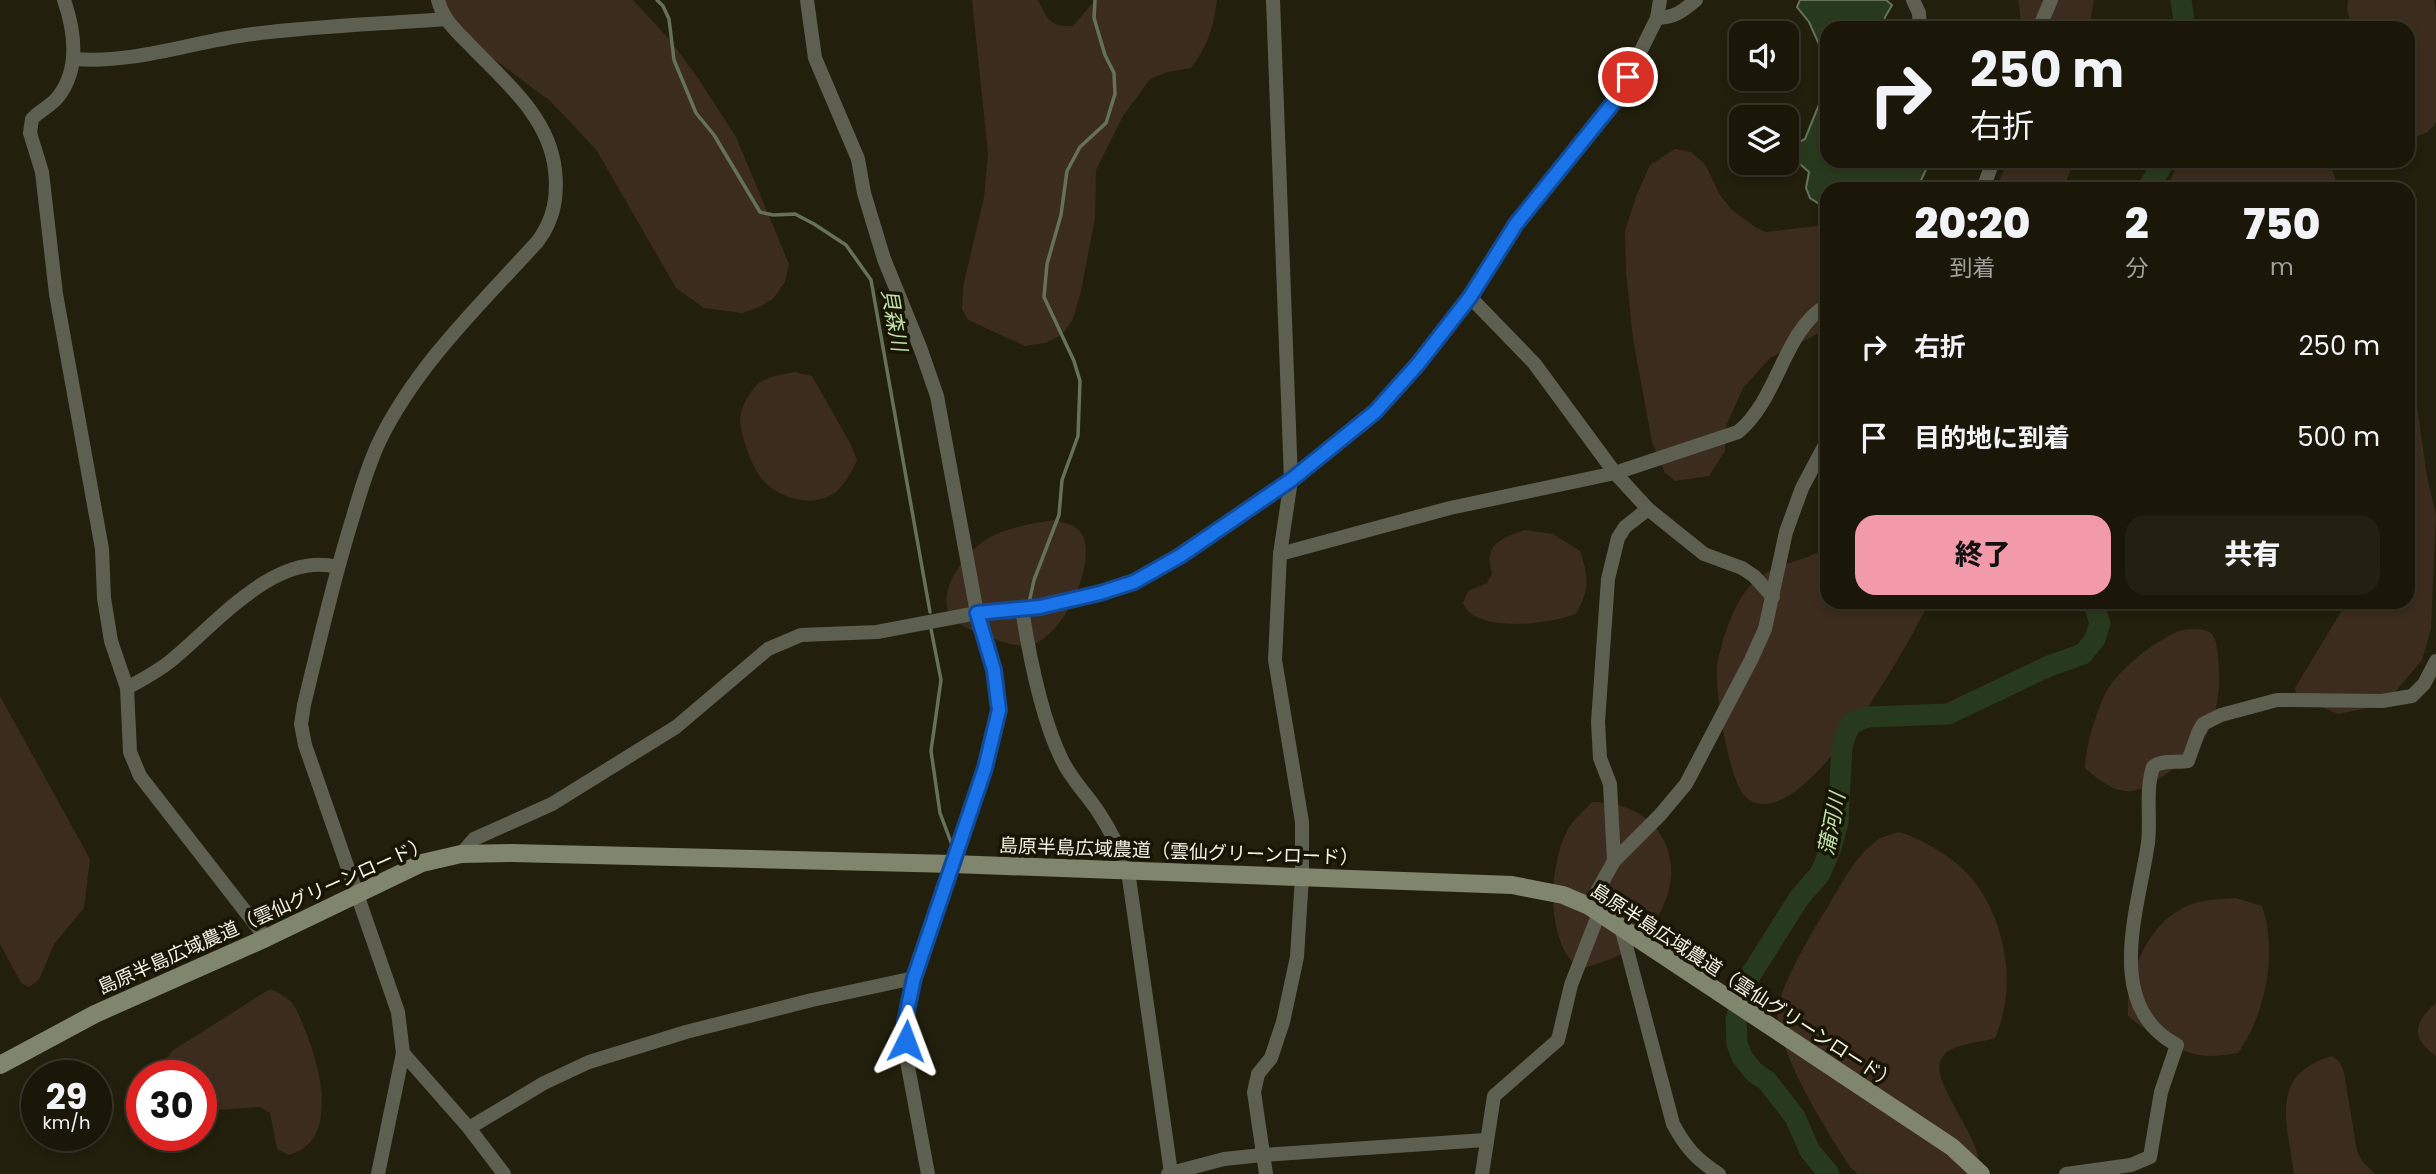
<!DOCTYPE html>
<html lang="ja">
<head>
<meta charset="utf-8">
<style>
  :root { --surface:#1a1709; --page:#232012; --text:#f1f3f6; --muted:#9f9f9c; --line:#38362a; --accent:#f39aaa }
  body { margin:0; font-family:Poppins,"Noto Sans JP",sans-serif; background:var(--page); color:var(--text); height:100vh; display:flex; flex-direction:column; font-size:26px; white-space:nowrap }
  * { box-sizing:border-box; margin:0 }
  p { font-size:23px; color:var(--muted) }
  .icon { flex:none; width:38px; height:38px; fill:none; stroke:currentColor; stroke-width:2; stroke-linecap:round; stroke-linejoin:round }
  .map { position:relative; flex:1; overflow:hidden }
  .sheet { position:absolute; left:1820px; top:182px; width:595px; height:427px; display:flex; flex-direction:column; background:var(--surface); border-radius:21px; box-shadow:0 4px 10px #0003,0 0 0 2px var(--line) }
  .sheet>* { flex:none }
  .hud { position:absolute; left:1820px; top:21px; width:595px; height:147px; border-radius:21px; box-shadow:0 4px 10px #0003,0 0 0 2px var(--line); background:#1a1709; color:var(--text); overflow:hidden }
  .controls { position:absolute; left:1729px; top:21px; display:grid; gap:14px }
  .controls a { display:grid; place-items:center; width:70px; height:70px; border-radius:14px; background:var(--surface); box-shadow:0 4px 10px #0003,0 0 0 2px var(--line); font-size:35px }
  .speed { position:absolute; left:21px; top:1060px; display:flex; gap:14px; font-size:35px; font-weight:700; text-align:center }
  .speed>* { display:grid; place-content:center; width:91px; height:91px; border-radius:50%; background:var(--surface); box-shadow:0 4px 10px #0003,0 0 0 2px var(--line); line-height:1 }
  .speed small { font-size:18px; font-weight:400 }
  .speed .limit { border:10px solid #d22; background:#fff; color:#111 }
  .pin { position:absolute; display:grid; place-items:center; width:60px; height:60px; color:#fff; margin:-30px; border:4px solid #fff; border-radius:50%; box-shadow:0 2px 7px #0007 }
  .me { position:absolute; width:77px; margin:-38px; rotate:3deg; stroke-linejoin:round; filter:drop-shadow(0 0 5px #0008) }
  .turn { display:flex; align-items:center; gap:24px; height:147px; padding:0 35px; font-size:32px }
  .turn .icon { width:91px; height:91px; stroke-width:2.5 }
  .turn b { display:block; font-size:49px; line-height:60px }
  .eta { display:flex; justify-content:space-evenly; align-items:center; height:119px; text-align:center }
  .eta b { font-size:42px; font-weight:800; line-height:49px }
  .primary-button { display:flex; gap:14px; margin-top:auto; padding:14px 35px }
  .primary-button a { flex:1; height:80px; border-radius:21px; background:var(--accent); color:#111; font-size:28px; font-weight:800; line-height:80px; text-align:center }
  .primary-button a+a { background:var(--page); color:var(--text) }
  ul { padding:0; list-style:none }
  li { display:flex; align-items:center; gap:21px; height:91px; padding:0 35px }
  li div { flex:1 }
  li b { display:block; font-size:26px }
  li em { font-style:normal }
  .map>svg:first-child { display:block }
  .green { fill:#3c2c1e }
  .water { fill:#283a1d; stroke:#657159; stroke-width:2 }
  .lines { fill:none; stroke-linecap:round; stroke-linejoin:round }
  .stream { stroke:#657159; stroke-width:3.5 }
  .river { stroke:#283a1d; stroke-width:21 }
  .street { stroke:#5d6051; stroke-width:14 }
  .secondary { stroke:#80856d; stroke-width:18 }
  .route-casing { stroke:#114b97; stroke-width:18 }
  .route { stroke:#1a73e8; stroke-width:12 }
  .labels { text-anchor:middle; stroke-width:7; stroke-linejoin:round; paint-order:stroke }
  .street-label { font-size:19px; fill:#f4f2e6; stroke:#191504 }
  .water-label { font-size:21px; font-style:italic; fill:#bfe2ab; stroke:#191504 }
</style>
</head>
<body>
<div class="map">
<svg width="2436" height="1174" viewBox="0 0 2436 1174">
  <rect width="100%" height="100%" fill="#221f0c"/>
  <g class="green">
    <path d="M440 0H633L669 39 698 78 736 137 789 264 785 282 773 299 759 307 742 313 704 308 676 288 597 151 576 128 550 101 494 59 437 24Z"/>
    <path d="M972 0H1038C1048 19 1049 27 1073 26L1095 0H1217C1213 29 1208 45 1191 68L1168 72 1150 79 1123 116 1096 170 1095 218 1081 291 1073 319 1062 335 1045 343 1025 346 968 320 962 309 963 287 984 197 988 154Z"/>
    <path d="M2018 0H2094L2089 28H2022Z"/>
    <path d="M2348 0H2434L2436 13V123L2428 132 2408 140V28H2352L2347 9Z"/>
    <path d="M1675 149 1691 152 1705 164 1720 195 1732 210 1755 227 1766 232 1827 225V329L1770 358 1743 388 1726 426 1725 451 1709 476 1675 481 1665 473 1652 442 1633 339 1626 272 1625 231 1637 194 1650 165Z"/>
    <path d="M2007 161H2074L2063 189H1996Z"/>
    <path d="M2179 161H2329L2339 189H2166Z"/>
    <path d="M795 372 812 376 850 443 857 460C852 471 846 483 837 491 813 511 771 497 757 472 751 463 740 432 740 421 740 409 749 391 759 383 769 376 783 374 795 372Z"/>
    <path d="M2408 378 2417 406 2427 477 2436 515 2431 629 2422 660 2396 691 2363 709 2338 714 2296 696 2295 688 2347 602H2408Z"/>
    <path d="M1055 520C1065 523 1077 525 1082 534 1098 563 1062 639 1030 645 1016 648 997 640 984 635 972 630 950 623 947 607 942 581 972 545 994 535 1014 526 1034 523 1055 520Z"/>
    <path d="M1525 530 1553 534 1580 551C1589 578 1590 588 1576 614 1551 624 1475 634 1463 603L1468 591 1487 583 1492 574C1483 544 1500 539 1525 530Z"/>
    <path d="M1827 547V602H1929C1908 646 1816 810 1761 804 1754 803 1748 800 1743 794 1728 775 1713 685 1718 660 1722 641 1733 607 1745 592 1769 560 1799 566 1827 547Z"/>
    <path d="M2201 629C2204 630 2208 631 2211 633 2217 639 2217 651 2218 659 2221 688 2218 722 2199 747 2190 759 2148 789 2132 791 2114 793 2098 779 2085 768 2086 744 2095 716 2105 694 2117 670 2155 641 2179 631 2186 629 2194 629 2201 629Z"/>
    <path d="M0 696 90 859 84 908 54 944 39 980 29 987 21 983 0 944Z"/>
    <path d="M1592 802C1664 801 1694 869 1652 925 1647 932 1642 942 1636 946 1620 957 1599 963 1581 969 1544 946 1548 860 1570 826 1575 818 1585 810 1592 802Z"/>
    <path d="M1899 832C1923 839 1958 860 1974 881 2007 925 2017 988 1995 1038 1980 1043 1955 1043 1944 1055 1921 1077 1990 1143 1978 1174H1858L1851 1168C1830 1136 1773 1047 1778 1009 1783 979 1814 929 1830 903 1843 881 1857 854 1879 839 1884 836 1893 834 1899 832Z"/>
    <path d="M2236 898 2262 906C2278 951 2266 1014 2238 1053 2229 1054 2220 1056 2211 1056 2180 1056 2151 1034 2128 1016 2126 976 2148 923 2187 906 2202 899 2220 899 2236 898Z"/>
    <path d="M270 989C277 992 287 997 292 1003 298 1011 302 1023 306 1032 320 1067 340 1141 289 1155L277 1149 270 1113 260 1107 201 1111V1076H160L159 1069 172 1051Z"/>
    <path d="M2436 1003V1056C2410 1038 2414 1022 2436 1003Z"/>
    <path d="M2332 1056 2340 1062 2344 1073 2357 1151 2362 1161 2375 1174H2294C2288 1124 2267 1075 2332 1056Z"/>
  </g>
  <g class="water">
    <path d="M1800 0H1886L1892 5 1885 17 1883 28H1827V62L1809 22 1797 7Z"/>
    <path d="M1827 85V161H1930L1917 189H1827V209L1810 198 1806 188 1809 172 1800 164 1793 163 1792 158 1799 142 1805 139Z"/>
  </g>
  <g class="lines">
    <g class="stream">
      <path d="M657 0 663 6 669 19 674 60 696 113 714 135 760 212 773 215 795 214 814 224 846 245 871 280 930 612"/>
      <path d="M1029 603 1034 580 1059 515 1062 480 1078 436 1080 381 1074 361 1044 297 1047 264 1061 215 1067 171 1080 147 1106 123 1115 94 1114 73 1105 55 1094 18 1095 0"/>
      <path d="M931 629 941 680 931 751 940 813 952 845"/>
    </g>
    <g class="river">
      <path d="M2181 0 2185 28"/>
      <path d="M2147 189 2165 161"/>
      <path d="M1829 1174 1810 1151 1795 1117 1767 1081 1754 1072 1742 1057 1737 1044 1736 1019 1750 976 1799 898 1820 874 1831 848 1838 822 1842 746 1847 731 1853 722 1868 717 1948 714 2049 666 2083 654 2095 639 2100 623 2093 602"/>
    </g>
    <g class="street">
      <path d="M64 0C75 32 80 69 58 97 51 106 39 111 32 119L30 133 42 172 56 294 102 549 104 598 111 641 127 688 130 752 140 776 266 938"/>
      <path d="M807 0 815 58 858 159 864 193 884 259 921 350 937 396 977 613 994 670 999 710 985 768 914 978 905 1021 907 1061 928 1174"/>
      <path d="M1913 0 1919 13 1920 28"/>
      <path d="M1657 18C1674 18 1683 11 1696 0"/>
      <path d="M2039 28 2051 0"/>
      <path d="M75 59C135 64 194 41 253 34 317 26 381 24 445 19"/>
      <path d="M1983 189 1993 161"/>
      <path d="M1470 297 1534 363 1615 473 1648 509 1704 554 1742 568 1754 576 1773 597"/>
      <path d="M1280 554 1450 508 1615 473 1738 432C1779 398 1783 331 1827 305"/>
      <path d="M1022 609C1029 654 1042 719 1062 760 1072 781 1087 794 1099 813 1111 831 1120 850 1128 871L1171 1173 1168 1174"/>
      <path d="M127 688C143 679 159 671 173 659 216 624 275 551 337 567"/>
      <path d="M461 854 474 839 552 804 676 727 768 649 801 635 877 632 977 613 1040 607 1100 593 1134 582 1157 569 1291 480 1375 412 1418 364 1470 297 1516 224 1618 97 1657 18 1660 0"/>
      <path d="M1614 861 1610 784 1600 758 1598 722 1608 579 1618 538 1625 527 1648 509"/>
      <path d="M1589 906 1614 861 1660 815 1686 784 1751 660 1765 629 1786 532 1802 488 1827 441"/>
      <path d="M1621 927 1673 1124C1686 1148 1696 1159 1719 1174"/>
      <path d="M403 1053 469 1128 504 1174"/>
      <path d="M469 1128 544 1083 589 1062 686 1032 812 1000 914 978"/>
      <path d="M1171 1173 1224 1159 1262 1155 1485 1140"/>
      <path d="M378 1174 403 1053 398 1012 305 745 301 724 304 705C319 643 333 581 352 520 360 493 368 465 380 440 418 363 481 304 538 241 554 219 558 197 555 170 549 116 504 81 468 43 455 30 443 19 438 0"/>
      <path d="M1266 1174 1254 1092 1258 1074 1271 1058 1283 1022 1297 957 1302 877V822L1275 660 1280 554 1291 480 1273 0"/>
      <path d="M1482 1174 1494 1096 1558 1040 1571 985 1599 913"/>
      <path d="M2066 1174 2131 1165 2150 1157 2161 1092 2177 1045C2102 1006 2139 907 2148 843 2151 818 2145 791 2153 767 2162 759 2176 763 2188 761L2198 733 2203 724 2221 715 2277 700 2382 701 2412 696 2424 684 2436 661"/>
    </g>
    <path class="secondary" d="M0 1065 95 1014 266 938 422 863 461 854 512 853 953 864 1512 885 1563 895 1589 906 1952 1147 1981 1174"/>
  </g>
  <g class="lines">
    <g class="route-casing">
      <path id="route" d="M906 1041 905 1021 914 978 985 768 999 710 994 670 977 613 1040 607 1100 593 1134 582 1180 556 1291 480 1375 412 1418 364 1470 297 1516 224 1618 97 1628 77"/>
    </g>
    <use href="#route" class="route"/>
  </g>
  <g class="labels">
    <g class="street-label">
      <text transform="translate(1179 851) rotate(2)" y="7">島原半島広域農道（雲仙グリーンロード）</text>
      <text transform="translate(263 915) rotate(-24)" y="7">島原半島広域農道（雲仙グリーンロード）</text>
      <text transform="translate(1744 986) rotate(33)" y="7">島原半島広域農道（雲仙グリーンロード）</text>
    </g>
    <g class="water-label">
      <text transform="translate(894 320) rotate(80)" y="7">貝森川</text>
      <text transform="translate(1832 824) rotate(-79)" y="7">蒲河川</text>
    </g>
  </g>
</svg>
<div class="controls">
<a><svg class="icon" aria-label="sound" viewBox="0 0 24 24"><path d="M4 9h4l5-4v14l-5-4H4zM17 9q2 3 0 6"/></svg></a>
<a><svg class="icon" aria-label="layers" viewBox="0 0 24 24"><path d="M12 4l9 5-9 5-9-5zM3 14l9 5 9-5"/></svg></a>
</div>
<div class="speed"><div>29<small>km/h</small></div><div class="limit">30</div></div>
<div class="pin" style="left:1628px;top:77px;background:#d93025"><svg class="icon" aria-label="arrive" viewBox="0 0 24 24"><path d="M6 21V4h12l-3 4 3 4H6"/></svg></div>
<svg class="me" style="left:906px;top:1041px" viewBox="-20 -20 40 40"><path d="M0-17L14 15 0 8-14 15z" fill="#1a73e8" stroke="#fff" stroke-width="4"/></svg>
<div class="hud">
<div class="turn"><svg class="icon" aria-label="right" viewBox="0 0 24 24"><path d="M7 20v-9h11M14 6l5 5-5 5"/></svg><div><b>250 m</b>右折</div></div>
</div>
<section class="sheet">
<div class="eta">
<div><b>20:20</b><p>到着</p></div>
<div><b>2</b><p>分</p></div>
<div><b>750</b><p>m</p></div>
</div>
<ul>
<li><svg class="icon" aria-label="right" viewBox="0 0 24 24"><path d="M7 20v-9h11M14 6l5 5-5 5"/></svg><div><b>右折</b></div><em>250 m</em></li>
<li><svg class="icon" aria-label="arrive" viewBox="0 0 24 24"><path d="M6 21V4h12l-3 4 3 4H6"/></svg><div><b>目的地に到着</b></div><em>500 m</em></li>
</ul>
<div class="primary-button"><a>終了</a><a>共有</a></div>
</section>
</div>
</body>
</html>
